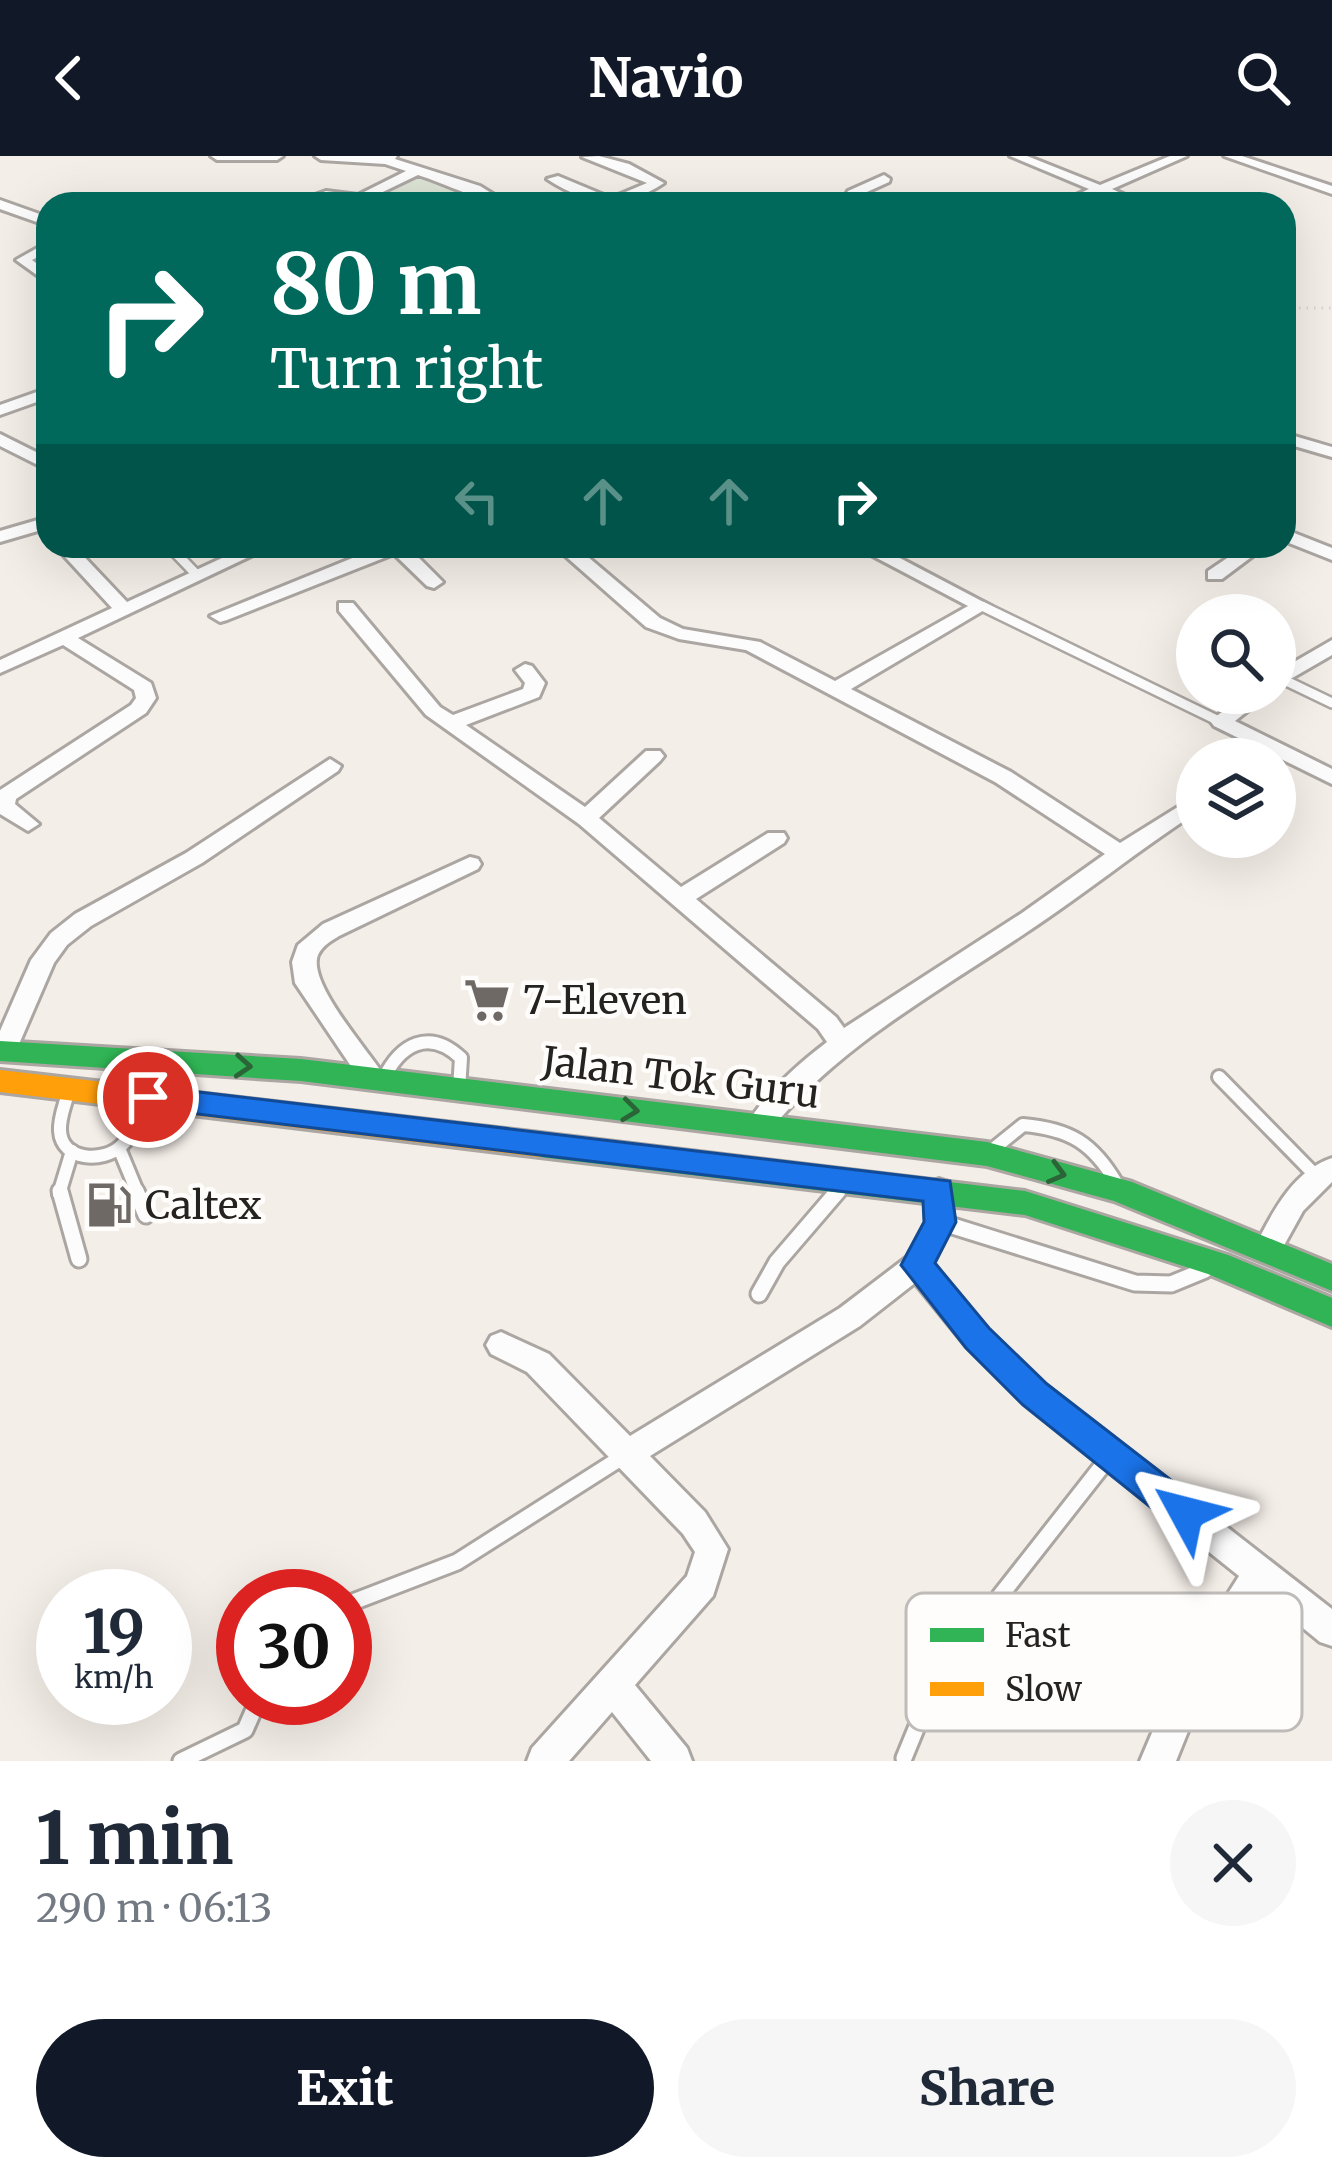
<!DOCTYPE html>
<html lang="en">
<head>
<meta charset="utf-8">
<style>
  :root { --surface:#fff; --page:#f6f6f7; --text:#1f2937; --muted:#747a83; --accent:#111827 }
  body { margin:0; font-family:Merriweather,serif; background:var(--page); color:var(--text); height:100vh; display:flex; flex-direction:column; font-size:45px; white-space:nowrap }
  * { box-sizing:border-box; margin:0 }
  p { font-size:39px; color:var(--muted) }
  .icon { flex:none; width:66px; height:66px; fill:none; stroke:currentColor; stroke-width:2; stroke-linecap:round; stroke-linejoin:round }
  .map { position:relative; height:1605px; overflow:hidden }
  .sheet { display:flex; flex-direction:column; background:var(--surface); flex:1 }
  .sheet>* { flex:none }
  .guide { position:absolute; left:36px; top:36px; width:1260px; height:366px; border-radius:36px; box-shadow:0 12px 48px #0002; background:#00695c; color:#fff; overflow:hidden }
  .tools { position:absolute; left:1176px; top:438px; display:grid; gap:24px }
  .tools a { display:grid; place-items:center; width:120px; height:120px; border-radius:50%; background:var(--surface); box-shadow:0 12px 48px #0002; font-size:60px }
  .speed { position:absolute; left:36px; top:1413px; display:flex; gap:24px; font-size:60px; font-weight:700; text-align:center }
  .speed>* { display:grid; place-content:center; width:156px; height:156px; border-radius:50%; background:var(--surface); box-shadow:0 12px 48px #0002; line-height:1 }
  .speed small { font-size:30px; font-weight:400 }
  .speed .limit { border:18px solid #d22; background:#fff; color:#111 }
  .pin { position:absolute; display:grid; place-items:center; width:102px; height:102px; color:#fff; margin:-51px; border:6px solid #fff; border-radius:50%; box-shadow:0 3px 12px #0007 }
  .me { position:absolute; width:132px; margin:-66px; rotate:308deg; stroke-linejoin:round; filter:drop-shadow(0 0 9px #0008) }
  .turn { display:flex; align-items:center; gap:42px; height:252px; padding:0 36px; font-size:54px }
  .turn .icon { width:156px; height:156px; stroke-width:2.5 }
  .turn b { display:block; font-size:84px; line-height:102px }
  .lanes { display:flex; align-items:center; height:114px; padding:0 36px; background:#0003; justify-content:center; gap:60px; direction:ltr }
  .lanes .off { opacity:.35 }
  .round { display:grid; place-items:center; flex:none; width:126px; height:126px; border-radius:63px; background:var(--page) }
  .headline { display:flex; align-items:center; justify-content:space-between; height:204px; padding:0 36px }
  h1 { font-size:72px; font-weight:800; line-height:90px }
  .button { display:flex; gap:24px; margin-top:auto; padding:24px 36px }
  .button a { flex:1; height:138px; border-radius:72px; background:var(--accent); color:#fff; font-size:48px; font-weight:800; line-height:138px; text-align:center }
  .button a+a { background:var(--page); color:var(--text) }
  header { display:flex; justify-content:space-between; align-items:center; height:156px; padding:0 36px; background:var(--accent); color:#fff; font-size:54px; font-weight:800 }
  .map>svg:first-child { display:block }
  .green { fill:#dce4d5 }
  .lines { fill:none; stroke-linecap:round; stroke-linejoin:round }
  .lane-far2-casing { stroke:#aba6a2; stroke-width:14 }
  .lane-far1-casing { stroke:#aba6a2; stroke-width:18 }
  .lane-casing { stroke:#aba6a2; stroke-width:21 }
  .street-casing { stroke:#aba6a2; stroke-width:6 }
  .fast-casing { stroke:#aba6a2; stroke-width:6 }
  .slow-casing { stroke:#aba6a2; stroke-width:6 }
  .path { stroke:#d6d4d3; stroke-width:3; stroke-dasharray:1.5 6; stroke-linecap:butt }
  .lane-far2 { stroke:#fdfcfc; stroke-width:9 }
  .lane-far1 { stroke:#fdfcfc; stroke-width:12 }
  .lane { stroke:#fdfcfc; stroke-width:15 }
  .street { fill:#fdfcfc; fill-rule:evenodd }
  .fast { fill:#30b455; fill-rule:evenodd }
  .slow { fill:#ff9f0a; fill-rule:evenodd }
  .oneway { stroke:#2a6437 }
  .route { fill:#1a73e8; stroke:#114b97; stroke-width:3 }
  .labels { text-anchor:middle; stroke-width:9; stroke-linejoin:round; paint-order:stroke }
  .poi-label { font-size:39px; fill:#26221f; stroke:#fffdfb; text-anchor:start }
  .street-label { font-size:39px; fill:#26221f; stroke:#fffdfb }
  .key { fill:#fffdfb; stroke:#bebbb9; stroke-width:3 }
  .key-label { font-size:33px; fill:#26221f }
</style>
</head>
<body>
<header><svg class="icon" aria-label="back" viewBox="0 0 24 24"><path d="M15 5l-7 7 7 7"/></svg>Navio<svg class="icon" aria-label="search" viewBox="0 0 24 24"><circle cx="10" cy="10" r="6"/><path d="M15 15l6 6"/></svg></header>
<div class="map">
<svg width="1332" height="1605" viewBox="0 0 1332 1605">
  <rect width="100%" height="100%" fill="#f4eee8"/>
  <path class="green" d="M416 20H423L485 39 457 48H361Z"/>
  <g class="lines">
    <g class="lane-far2-casing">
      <g id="lane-far2">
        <path d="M169 390 196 418"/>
        <path d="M982 450 1221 566"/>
        <path d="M1280 522 1332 547"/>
      </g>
    </g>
    <g class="lane-far1-casing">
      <g id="lane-far1">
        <path d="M1219 921 1316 1020"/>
        <path d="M383 924C400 888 429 872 461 902L459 933"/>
        <path d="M68 937C65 949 59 962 60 975 62 1005 103 1007 121 990 133 979 138 962 145 948"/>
        <path d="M119 992 138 1038"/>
        <path d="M992 994 1023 969C1070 973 1093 987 1117 1028"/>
        <path d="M59 1038 72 995"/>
        <path d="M836 1038 840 1033"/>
      </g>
    </g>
    <g class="lane-casing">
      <g id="lane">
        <path d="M60 1035 79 1103"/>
        <path d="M136 1035 146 1059"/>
        <path d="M940 1066 1135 1127 1171 1128 1205 1114"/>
        <path d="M759 1138 777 1106 838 1035"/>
        <path d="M345 1449 457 1406 627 1298"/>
        <path d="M904 1602 934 1529 988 1483 1000 1440 1110 1300"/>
        <path d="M181 1605 245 1574 259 1542"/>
      </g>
    </g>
    <g class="street-casing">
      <g id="street">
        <path d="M211 0H283L277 4H217Z"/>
        <path d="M315 0H397L395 3 480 30 509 48C485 48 444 27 418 19L360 47 327 43 290 48 326 35 358 39 406 15 385 8 321 4Z"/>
        <path d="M599 0 629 8 664 27C622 55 589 50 547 23L558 20 611 42 647 27 582 1Z"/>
        <path d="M1010 0H1027L1100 29 1170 0H1187L1112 33 1145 48H1126L1100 38 1075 48H1057L1089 33Z"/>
        <path d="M1224 0H1242L1332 30V38Z"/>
        <path d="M884 19 890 23 889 26 858 40 855 48H841L848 35Z"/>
        <path d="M0 44 48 61V70L0 53Z"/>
        <path d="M48 86V96L32 104 48 116V127L16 104Z"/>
        <path d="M48 232V242L0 259V249Z"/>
        <path d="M1284 277 1332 291V301L1284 287Z"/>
        <path d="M0 278 48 302V314L0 290Z"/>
        <path d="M48 361V372L0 386V375Z"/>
        <path d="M1284 373 1332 392V404L1284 385Z"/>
        <path d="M55 390H74L127 446 248 390H272L78 482 151 527 156 542 146 557 16 643 15 648 39 668 28 675 0 658V634L131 549 136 542 134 534 63 489 0 517V504L112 452Z"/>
        <path d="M382 390H407L443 426 434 432 427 430 394 398 227 464 220 466 210 460Z"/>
        <path d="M554 390H575L660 462 683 473 760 486 835 525 968 450 854 390H877L991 450 851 533 1011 616 1120 687 1197 639V656C1140 693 1087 736 1030 774 937 837 840 888 768 977H750L746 970C765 937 797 909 827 886L818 873 579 668 426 559 339 455V447H353L440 551 453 559 523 533 525 527 515 514 525 508 532 510 545 527 539 541 466 569 585 651 646 595H660L664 600 660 605 599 662 681 731 768 677H784L787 682 784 687 696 743 836 861 844 872 1022 757 1105 698 995 626 746 494 679 483 646 471Z"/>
        <path d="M1245 390H1266L1222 423H1208V415Z"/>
        <path d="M1332 484V499L1275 532V517Z"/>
        <path d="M1247 537H1270L1235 565 1332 613V628L1214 570 1211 566 1214 562Z"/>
        <path d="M330 603 341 610 338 615 202 707 91 770 67 789 54 807 13 902 0 903V875L31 804 51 777 75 758 186 697Z"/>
        <path d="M470 701 478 703 481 708 478 713 339 780C331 785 322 790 318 799 307 828 371 897 387 924L383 931H365L295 827 292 806 298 789 323 768Z"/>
        <path d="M1332 1002V1026L1303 1055 1277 1102 1267 1105 1257 1102 1253 1094C1272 1058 1291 1016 1332 1002Z"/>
        <path d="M939 1023 949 1026C961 1057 947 1080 932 1107L987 1173 1046 1230 1332 1453V1490L1320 1486 1264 1440 1201 1543 1176 1605H1140L1177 1518 1239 1420 1024 1248 967 1191 915 1127 860 1170 650 1300 705 1356 728 1393 713 1440 635 1529 687 1592 692 1605H651L612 1556 569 1605H527L532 1592 687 1420 695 1396 683 1378 527 1216 491 1198 486 1189 491 1180 501 1176 549 1198 630 1280 840 1152 907 1101 926 1066 925 1034 929 1026Z"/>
      </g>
    </g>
    <g class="fast-casing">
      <g id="fast">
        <path d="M0 885 301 903 987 986 1132 1026 1332 1108V1135L1114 1045 987 1010 301 925 0 905Z"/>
        <path d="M540 977 1025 1035 1228 1099 1332 1142V1171L1208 1118 1025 1059 540 1001 529 997 525 989 529 981Z"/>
      </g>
    </g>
    <g class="slow-casing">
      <path id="slow" d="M0 914 540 977 551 981 555 989 551 997 540 1001 0 936Z"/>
    </g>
    <path class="path" d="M1284 152H1332"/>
    <use href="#lane-far2" class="lane-far2"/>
    <use href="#lane-far1" class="lane-far1"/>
    <use href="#lane" class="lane"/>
    <use href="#street" class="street"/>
    <use href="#fast" class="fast"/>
    <use href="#slow" class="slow"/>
  </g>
  <defs><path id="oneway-chevron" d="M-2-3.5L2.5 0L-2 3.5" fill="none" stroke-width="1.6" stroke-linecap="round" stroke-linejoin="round" transform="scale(3)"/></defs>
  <g class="oneway">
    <use href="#oneway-chevron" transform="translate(243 910) rotate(4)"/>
    <use href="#oneway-chevron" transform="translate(630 954) rotate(7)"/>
    <use href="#oneway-chevron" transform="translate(1057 1017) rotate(15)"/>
  </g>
  <path class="route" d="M148 930 950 1025 956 1066 935 1107 989 1172 1047 1228 1198 1345 1204 1357 1198 1369 1186 1374 1173 1369 1023 1249 966 1192 901 1109 924 1066 923 1045 148 952 138 949 134 941 138 933Z"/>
  <defs>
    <g id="supermarket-bare" transform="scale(3.6)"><path d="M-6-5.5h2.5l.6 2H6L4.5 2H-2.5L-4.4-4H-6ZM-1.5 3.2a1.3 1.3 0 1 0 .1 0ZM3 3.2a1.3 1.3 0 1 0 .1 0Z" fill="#6e6965" stroke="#fffdfb" stroke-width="2.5" paint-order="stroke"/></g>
    <g id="fuel-bare" transform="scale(3.6)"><path d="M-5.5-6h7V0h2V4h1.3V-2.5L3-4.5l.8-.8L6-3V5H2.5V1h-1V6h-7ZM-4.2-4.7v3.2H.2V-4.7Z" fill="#6e6965" stroke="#fffdfb" stroke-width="2.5" paint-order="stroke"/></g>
  </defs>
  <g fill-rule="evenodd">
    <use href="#supermarket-bare" x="487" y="844"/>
    <use href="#fuel-bare" x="109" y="1049"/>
  </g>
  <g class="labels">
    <g class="poi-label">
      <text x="523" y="858">7-Eleven</text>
      <text x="145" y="1063">Caltex</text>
    </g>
    <g class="street-label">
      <text transform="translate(681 921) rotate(7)" y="14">Jalan Tok Guru</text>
    </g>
  </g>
  <rect x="906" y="1437" width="396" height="138" rx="18" class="key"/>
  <rect x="930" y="1472" width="54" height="14" fill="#30b455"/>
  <rect x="930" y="1526" width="54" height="14" fill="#ff9f0a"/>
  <g class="key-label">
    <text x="1005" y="1491">Fast</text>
    <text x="1005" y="1545">Slow</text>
  </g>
</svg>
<div class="tools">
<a><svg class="icon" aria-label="search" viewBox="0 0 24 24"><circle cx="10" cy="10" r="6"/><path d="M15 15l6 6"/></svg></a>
<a><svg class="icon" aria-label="layers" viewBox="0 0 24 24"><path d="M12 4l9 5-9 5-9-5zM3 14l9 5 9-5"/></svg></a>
</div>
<div class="speed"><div>19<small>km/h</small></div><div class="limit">30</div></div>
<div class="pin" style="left:148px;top:941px;background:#d93025"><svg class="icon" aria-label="arrive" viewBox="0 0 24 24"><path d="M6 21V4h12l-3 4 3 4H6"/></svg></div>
<svg class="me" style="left:1186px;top:1357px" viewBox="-20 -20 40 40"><path d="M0-17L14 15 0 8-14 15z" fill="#1a73e8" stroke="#fff" stroke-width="4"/></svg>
<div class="guide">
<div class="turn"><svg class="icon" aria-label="right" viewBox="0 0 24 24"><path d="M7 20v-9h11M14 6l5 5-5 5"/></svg><div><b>80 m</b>Turn right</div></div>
<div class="lanes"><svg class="icon off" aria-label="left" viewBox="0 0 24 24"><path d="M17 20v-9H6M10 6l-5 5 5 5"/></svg><svg class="icon off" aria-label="ahead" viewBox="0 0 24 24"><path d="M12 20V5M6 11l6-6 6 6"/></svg><svg class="icon off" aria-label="ahead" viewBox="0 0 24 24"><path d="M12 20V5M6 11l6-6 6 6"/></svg><svg class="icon" aria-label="right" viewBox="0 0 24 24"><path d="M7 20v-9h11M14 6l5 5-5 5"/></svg></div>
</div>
</div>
<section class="sheet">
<div class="headline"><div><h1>1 min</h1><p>290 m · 06:13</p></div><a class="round"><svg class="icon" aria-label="close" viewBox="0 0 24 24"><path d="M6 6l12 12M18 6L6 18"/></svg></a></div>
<div class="button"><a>Exit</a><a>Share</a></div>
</section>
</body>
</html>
